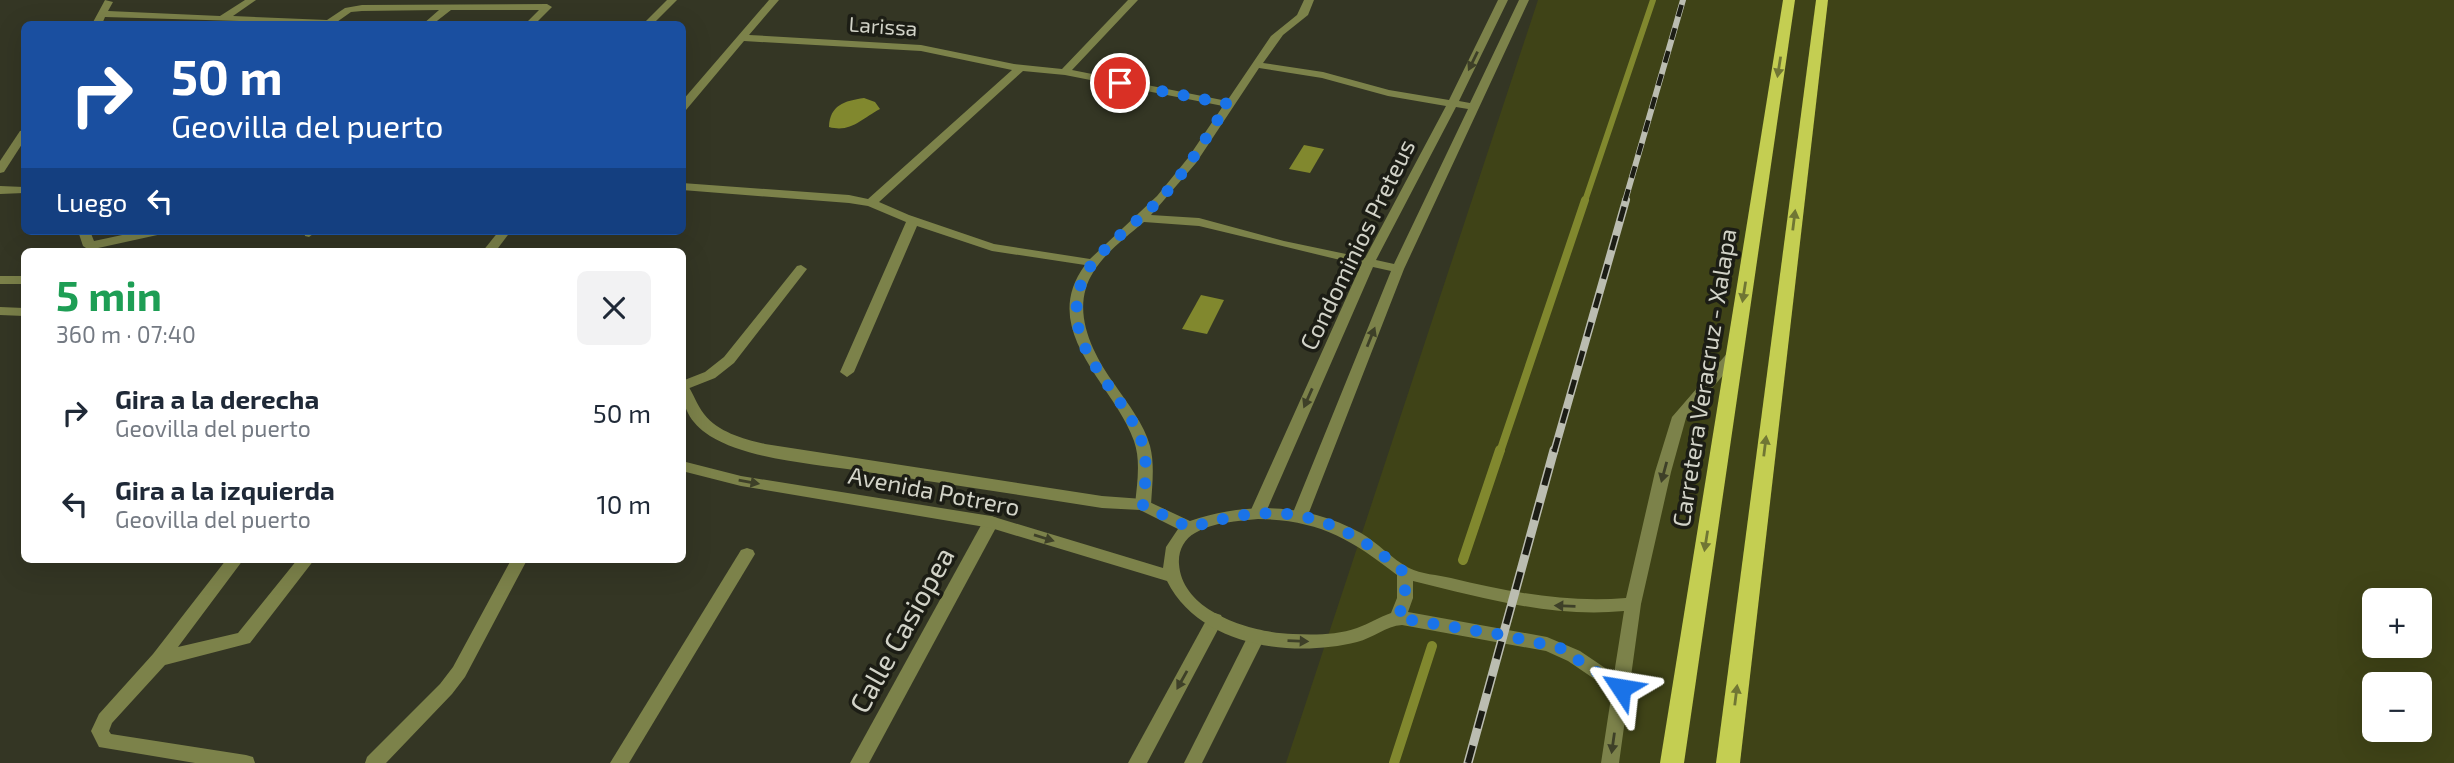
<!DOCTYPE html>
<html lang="es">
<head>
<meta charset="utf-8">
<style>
  :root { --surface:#fff; --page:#f2f2f3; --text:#1f2937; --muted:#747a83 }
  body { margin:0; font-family:"Exo 2",sans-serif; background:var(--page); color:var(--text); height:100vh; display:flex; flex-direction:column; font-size:26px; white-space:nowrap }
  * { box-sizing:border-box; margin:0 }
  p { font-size:23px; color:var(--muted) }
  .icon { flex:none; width:38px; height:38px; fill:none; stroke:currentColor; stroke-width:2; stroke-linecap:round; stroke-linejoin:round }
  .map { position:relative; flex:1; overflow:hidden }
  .sheet { position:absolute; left:21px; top:248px; width:665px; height:315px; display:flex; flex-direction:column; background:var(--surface); border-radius:10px; box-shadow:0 7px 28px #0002 }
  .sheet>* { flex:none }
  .top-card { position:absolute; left:21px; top:21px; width:665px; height:214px; border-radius:10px; box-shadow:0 7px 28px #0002; background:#1a4fa0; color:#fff; overflow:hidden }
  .fabs { position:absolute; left:2362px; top:588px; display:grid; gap:14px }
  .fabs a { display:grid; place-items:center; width:70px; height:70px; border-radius:10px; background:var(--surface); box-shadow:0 7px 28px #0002; font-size:35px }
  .pin { position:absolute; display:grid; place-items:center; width:60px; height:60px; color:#fff; margin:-30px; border:4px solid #fff; border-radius:50%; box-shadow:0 2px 7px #0007 }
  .me { position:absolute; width:77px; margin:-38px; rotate:303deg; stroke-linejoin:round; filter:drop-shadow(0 0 5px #0008) }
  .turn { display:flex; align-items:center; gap:24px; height:147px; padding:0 35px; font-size:32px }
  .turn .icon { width:91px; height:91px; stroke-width:2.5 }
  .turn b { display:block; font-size:49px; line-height:60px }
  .then { display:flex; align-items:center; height:66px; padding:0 35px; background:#0003; gap:14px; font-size:26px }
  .round { display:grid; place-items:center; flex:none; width:74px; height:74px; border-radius:10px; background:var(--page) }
  .summary { display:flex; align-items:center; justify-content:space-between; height:119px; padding:0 35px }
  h1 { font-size:42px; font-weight:700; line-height:52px; color:#1e9e55 }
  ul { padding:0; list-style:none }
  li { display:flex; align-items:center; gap:21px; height:91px; padding:0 35px }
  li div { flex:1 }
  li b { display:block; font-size:26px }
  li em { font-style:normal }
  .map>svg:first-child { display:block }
  .green { fill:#3f4317; fill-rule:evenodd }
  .water { fill:#81882e }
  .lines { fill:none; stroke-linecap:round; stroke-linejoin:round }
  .stream-far2 { stroke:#81882e; stroke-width:6 }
  .stream-far1 { stroke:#81882e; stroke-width:8 }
  .stream { stroke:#81882e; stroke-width:10 }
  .minor { fill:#7c824a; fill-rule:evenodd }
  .tertiary { fill:#7c824a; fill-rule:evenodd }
  .primary { fill:#c4ce52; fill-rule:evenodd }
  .rail-far2-casing { stroke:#bbbdb1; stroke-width:6 }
  .rail-far1-casing { stroke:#bbbdb1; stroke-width:8 }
  .rail-casing { stroke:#bbbdb1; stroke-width:9 }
  .rail-far2 { stroke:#1c1d15; stroke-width:4.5; stroke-dasharray:12; stroke-linecap:butt }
  .rail-far1 { stroke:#1c1d15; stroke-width:5; stroke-dasharray:15; stroke-linecap:butt }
  .rail { stroke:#1c1d15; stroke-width:6; stroke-dasharray:18; stroke-linecap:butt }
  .oneway { fill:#3e4028 }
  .oneway2 { fill:#707634 }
  .route { stroke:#1a73e8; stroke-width:12; stroke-dasharray:0 21.6 }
  .labels { text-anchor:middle; stroke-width:7; stroke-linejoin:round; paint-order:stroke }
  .far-street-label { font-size:21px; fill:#d2d3c8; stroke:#1c1d15 }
  .street-label { font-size:24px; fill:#d2d3c8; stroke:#1c1d15 }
  .near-street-label { font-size:28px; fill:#d2d3c8; stroke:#1c1d15 }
</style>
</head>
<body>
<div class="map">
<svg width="2454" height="763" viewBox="0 0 2454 763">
  <rect width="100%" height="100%" fill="#343624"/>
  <path class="green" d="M1538 0H2454V763H1286ZM2375 600H2420V646H2375ZM2375 684H2420V730H2375Z"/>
  <g class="water">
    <path d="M864 98 875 102 880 109C861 119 851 133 829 127 830 105 844 101 864 98Z"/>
    <path d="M1304 145 1324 149 1310 173 1289 169Z"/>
    <path d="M1201 295 1224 300 1207 334 1182 329Z"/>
  </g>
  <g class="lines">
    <path class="stream-far2" d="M1585 201 1653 0"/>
    <path class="stream-far1" d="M1500 452 1585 200"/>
    <g class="stream">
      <path d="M1463 560 1500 450"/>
      <path d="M1394 763 1432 646"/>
    </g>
    <g class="minor">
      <path d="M105 0 113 2 108 11 220 16 245 0H256L233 16 327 20 345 8 362 5 547 4 552 7 535 24H525L539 10H451L433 24H423L439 10 362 11 351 12 334 24 105 17 102 24H92Z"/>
      <path d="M667 0H677L653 24H643Z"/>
      <path d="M769 0H779L749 35 921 45 1014 64 1062 69 1128 0H1138L1072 70 1227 101 1271 36 1297 15 1304 0H1314L1308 15 1283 35 1263 63 1323 72 1389 90 1449 100 1498 0H1508L1459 101 1470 103 1519 0H1529L1404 269 1308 515 1306 519H1294L1292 515 1391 271 1373 267 1266 512 1263 516H1253L1250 512 1361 265 1199 226 1144 222C1126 237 1106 252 1094 271 1069 309 1092 353 1115 385 1128 404 1144 424 1150 446 1155 465 1152 486 1151 505L1148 509H1138L1135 505C1137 484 1141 461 1134 441 1114 384 1037 331 1085 265L992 251 917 226 854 372 847 377 840 372 906 222 868 206 849 203 682 190V183L849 195 868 199 1012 70 921 51 744 41 686 110 682 111V101ZM1259 68 1322 78 1388 96 1446 106 1365 258 1284 241 1199 218 1151 215 1196 163ZM1023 71 1065 75 1223 106 1188 158 1157 196 1090 259 994 244 909 215 879 202ZM1456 107 1468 109 1394 264 1376 260Z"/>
      <path d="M24 130V141L4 172 0 173V161L20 131Z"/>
      <path d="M0 186 24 187V193L0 194Z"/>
      <path d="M78 231H90L94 241 141 231H164L162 234 89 250 83 246Z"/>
      <path d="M304 231H317L309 237 305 236Z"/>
      <path d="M499 231H511L495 252H482Z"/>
      <path d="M801 265 807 269 734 363 715 378 682 391V381L705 372 724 357 797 266Z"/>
      <path d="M991 516 997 518 999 522 869 763H850L985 518Z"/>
      <path d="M747 548 753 550 755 554 629 763H610L741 550Z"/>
      <path d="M226 560H243L178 647 238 633 297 560H314L250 643 165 665 112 723 109 731 111 734 246 755 253 757 255 763H195L99 747 91 731 99 714 153 654Z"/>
      <path d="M511 560H527L465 677 452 694 386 763H365L367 757 440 684 453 667Z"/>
      <path d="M1215 613 1221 615 1223 620 1147 763H1128L1209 615Z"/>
      <path d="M1256 630 1262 632 1265 637 1202 763H1184L1250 632Z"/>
    </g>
    <g class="tertiary">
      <rect x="0" y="276" width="24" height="8"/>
      <path d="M0 307 24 308V316L0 315Z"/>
      <path d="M1735 349 1740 350 1742 353 1740 356 1686 418 1671 472 1641 604 1619 763H1601L1612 691 1568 661 1546 651 1402 625C1386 626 1373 638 1357 642 1293 658 1200 647 1167 581L991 528 741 486 682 471V461L741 476 991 516 1163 568 1166 547 1178 529 1140 510 1102 508C1021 495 941 483 860 471 815 464 749 460 710 436 689 422 682 407 682 383L687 384C693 393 697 405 704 414 718 432 743 439 765 444L1102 496 1143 499 1190 521C1248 501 1308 504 1361 533 1378 543 1392 559 1409 568 1421 574 1438 575 1451 578 1509 592 1566 603 1626 598L1655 472 1672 417 1730 350ZM1258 519C1318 520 1350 538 1397 575V598L1391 613C1379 617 1369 624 1357 628 1337 635 1314 635 1293 634 1254 633 1182 613 1179 564 1178 551 1184 539 1195 533 1213 522 1238 521 1258 519ZM1413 581C1483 598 1552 618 1624 611L1614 674 1580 651 1547 637 1408 612 1413 598Z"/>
    </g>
    <g class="primary">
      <path d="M1783 0H1795L1684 763H1660Z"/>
      <path d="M1816 0H1828L1740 763H1716Z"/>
    </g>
    <g class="rail-far2-casing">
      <path id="rail-far2" d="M1625 201 1683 0"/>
    </g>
    <g class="rail-far1-casing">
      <path id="rail-far1" d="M1554 452 1626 200"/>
    </g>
    <g class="rail-casing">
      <path id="rail" d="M1468 763 1554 450"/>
    </g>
    <use href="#rail-far2" class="rail-far2"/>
    <use href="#rail-far1" class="rail-far1"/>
    <use href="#rail" class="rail"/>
  </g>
  <defs><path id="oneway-solid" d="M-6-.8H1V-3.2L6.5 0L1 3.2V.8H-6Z" transform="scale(1.75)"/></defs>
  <g class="oneway">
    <use href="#oneway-solid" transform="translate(1473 61) rotate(116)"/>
    <use href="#oneway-solid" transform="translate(1371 337) rotate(-68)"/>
    <use href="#oneway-solid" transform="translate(1308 398) rotate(114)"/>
    <use href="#oneway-solid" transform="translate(1664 472) rotate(105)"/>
    <use href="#oneway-solid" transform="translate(749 482) rotate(10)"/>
    <use href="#oneway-solid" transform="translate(1044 538) rotate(17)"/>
    <use href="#oneway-solid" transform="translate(1565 606) rotate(-178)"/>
    <use href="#oneway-solid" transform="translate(1298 641) rotate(2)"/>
    <use href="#oneway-solid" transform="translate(1182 680) rotate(119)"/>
    <use href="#oneway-solid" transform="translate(1613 743) rotate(98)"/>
  </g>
  <g class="oneway2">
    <use href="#oneway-solid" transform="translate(1779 67) rotate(99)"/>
    <use href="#oneway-solid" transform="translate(1794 220) rotate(-83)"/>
    <use href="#oneway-solid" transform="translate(1744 292) rotate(99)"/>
    <use href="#oneway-solid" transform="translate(1765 446) rotate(-83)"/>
    <use href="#oneway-solid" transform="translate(1706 541) rotate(99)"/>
    <use href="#oneway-solid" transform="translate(1736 695) rotate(-83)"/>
  </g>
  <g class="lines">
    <path class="route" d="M1120 83 1228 104C1207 136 1187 171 1160 199 1138 223 1090 254 1081 284 1060 348 1119 386 1140 437 1149 459 1145 482 1143 505L1190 528C1280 499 1333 512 1405 573V598L1398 618 1503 635 1560 648 1621 688"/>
  </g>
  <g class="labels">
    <g class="far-street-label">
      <text transform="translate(883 27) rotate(4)" y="7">Larissa</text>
    </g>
    <g class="street-label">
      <text transform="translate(1358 245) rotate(-64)" y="8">Condominios Preteus</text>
      <text transform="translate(1705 378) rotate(-81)" y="8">Carretera Veracruz - Xalapa</text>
      <text transform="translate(934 492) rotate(11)" y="8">Avenida Potrero</text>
    </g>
    <g class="near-street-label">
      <text transform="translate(902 630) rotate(-61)" y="10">Calle Casiopea</text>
    </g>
  </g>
</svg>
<div class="fabs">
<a>+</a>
<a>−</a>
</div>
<div class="pin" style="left:1120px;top:83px;background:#d93025"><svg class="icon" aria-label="arrive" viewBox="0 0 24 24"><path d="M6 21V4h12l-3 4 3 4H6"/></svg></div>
<svg class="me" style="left:1621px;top:688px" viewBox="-20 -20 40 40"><path d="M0-17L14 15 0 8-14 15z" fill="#1a73e8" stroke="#fff" stroke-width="4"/></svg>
<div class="top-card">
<div class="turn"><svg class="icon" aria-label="right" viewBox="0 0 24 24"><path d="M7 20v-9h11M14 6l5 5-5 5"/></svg><div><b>50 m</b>Geovilla del puerto</div></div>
<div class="then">Luego<svg class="icon" aria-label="left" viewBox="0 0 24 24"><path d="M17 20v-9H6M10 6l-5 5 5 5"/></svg></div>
</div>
<section class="sheet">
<div class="summary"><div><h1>5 min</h1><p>360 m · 07:40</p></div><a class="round"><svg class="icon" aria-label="close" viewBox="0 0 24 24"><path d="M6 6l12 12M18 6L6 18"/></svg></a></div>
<ul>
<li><svg class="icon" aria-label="right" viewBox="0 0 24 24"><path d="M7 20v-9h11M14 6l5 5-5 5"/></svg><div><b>Gira a la derecha</b><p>Geovilla del puerto</p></div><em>50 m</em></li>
<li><svg class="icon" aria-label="left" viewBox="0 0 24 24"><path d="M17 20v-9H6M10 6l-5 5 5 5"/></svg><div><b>Gira a la izquierda</b><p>Geovilla del puerto</p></div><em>10 m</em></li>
</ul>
</section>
</div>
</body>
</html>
